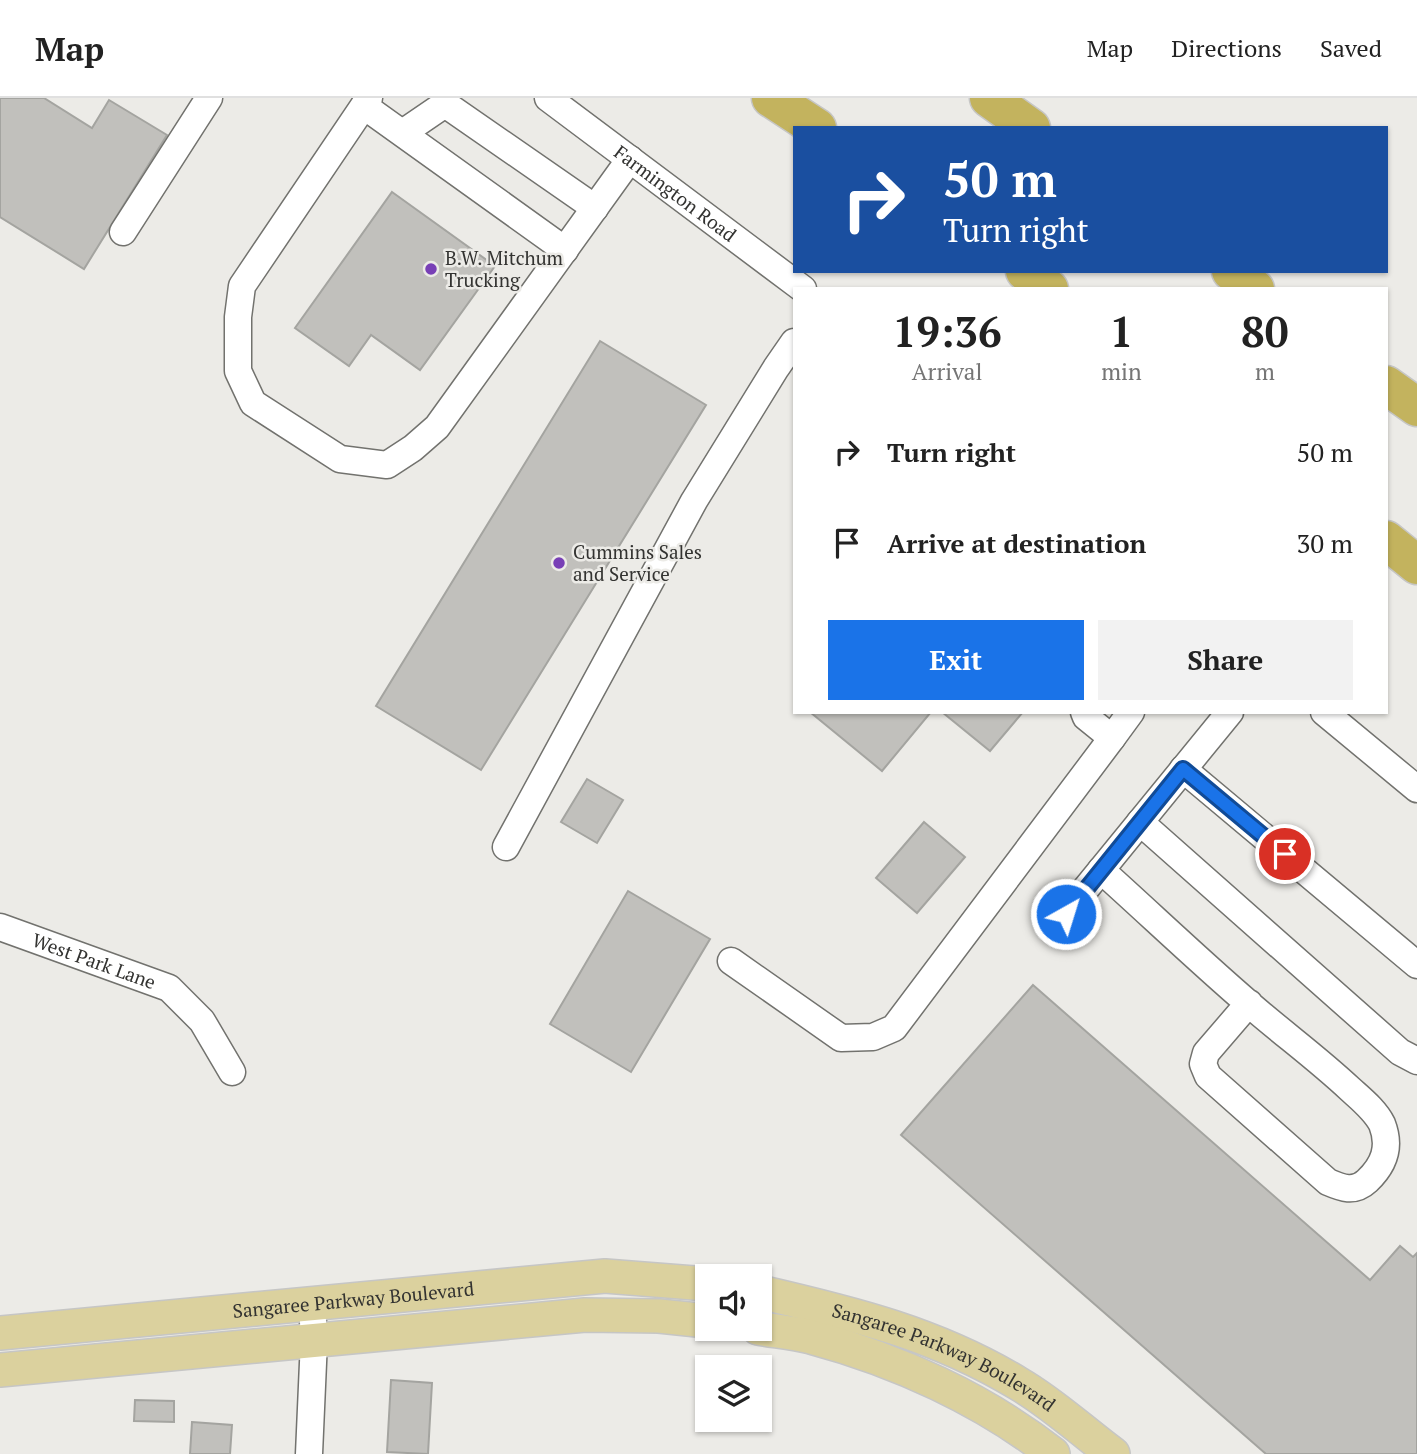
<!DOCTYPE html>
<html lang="en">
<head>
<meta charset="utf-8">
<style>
  :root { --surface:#fff; --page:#f2f2f2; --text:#222; --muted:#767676; --line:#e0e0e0; --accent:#1a73e8 }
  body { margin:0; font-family:"PT Serif",serif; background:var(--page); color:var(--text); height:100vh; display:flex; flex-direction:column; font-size:26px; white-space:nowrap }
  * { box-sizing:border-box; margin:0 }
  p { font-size:23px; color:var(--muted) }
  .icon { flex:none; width:38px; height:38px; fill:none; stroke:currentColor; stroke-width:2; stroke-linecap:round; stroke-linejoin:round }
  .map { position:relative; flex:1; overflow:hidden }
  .details { position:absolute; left:793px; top:189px; width:595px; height:427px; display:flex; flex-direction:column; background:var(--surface); border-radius:0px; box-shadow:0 2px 5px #0004 }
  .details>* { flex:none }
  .banner { position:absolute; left:793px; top:28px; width:595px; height:147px; border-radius:0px; box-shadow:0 2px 5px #0004; background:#1a4fa0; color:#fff; overflow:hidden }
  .fabs { position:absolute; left:695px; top:1166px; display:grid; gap:14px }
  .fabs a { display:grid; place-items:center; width:77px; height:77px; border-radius:0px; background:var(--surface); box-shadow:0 2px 5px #0004; font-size:35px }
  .pin { position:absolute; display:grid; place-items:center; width:60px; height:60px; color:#fff; margin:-30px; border:4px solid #fff; border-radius:50%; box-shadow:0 2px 7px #0007 }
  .me { position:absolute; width:77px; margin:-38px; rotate:39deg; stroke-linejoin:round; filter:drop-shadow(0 0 5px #0008) }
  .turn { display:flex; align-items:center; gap:24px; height:147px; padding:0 35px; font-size:32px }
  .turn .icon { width:91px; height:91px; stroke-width:2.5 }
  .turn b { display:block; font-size:49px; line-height:60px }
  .eta { display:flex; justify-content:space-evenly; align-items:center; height:119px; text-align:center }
  .eta b { font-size:42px; font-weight:700; line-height:49px }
  .action { display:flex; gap:14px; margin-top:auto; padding:14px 35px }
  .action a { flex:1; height:80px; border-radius:0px; background:var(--accent); color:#fff; font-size:28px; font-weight:700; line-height:80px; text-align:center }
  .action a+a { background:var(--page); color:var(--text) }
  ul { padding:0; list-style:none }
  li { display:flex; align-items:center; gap:21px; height:91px; padding:0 35px }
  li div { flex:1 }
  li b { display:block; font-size:26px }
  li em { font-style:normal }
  header { display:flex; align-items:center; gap:42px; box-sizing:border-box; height:98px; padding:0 35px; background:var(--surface); border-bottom:2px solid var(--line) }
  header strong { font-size:33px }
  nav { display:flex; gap:38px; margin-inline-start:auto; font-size:24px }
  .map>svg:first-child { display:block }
  .building { fill:#c1c0bc; stroke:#a4a4a0; stroke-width:2 }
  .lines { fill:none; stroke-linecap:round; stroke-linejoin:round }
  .minor-casing { stroke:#72726e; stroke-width:29 }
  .major-casing { stroke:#c6c6c5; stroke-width:36 }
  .highway-casing { stroke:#c6c6c5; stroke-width:41 }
  .minor { stroke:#fff; stroke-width:26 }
  .major { stroke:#dbd19e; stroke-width:33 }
  .highway { stroke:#c3b35e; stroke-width:38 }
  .route-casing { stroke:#114b97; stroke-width:18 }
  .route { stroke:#1a73e8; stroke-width:12 }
  .poi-dot { fill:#783fb6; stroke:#ecebe7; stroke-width:2.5 }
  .labels { text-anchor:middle; stroke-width:5; stroke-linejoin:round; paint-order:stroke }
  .street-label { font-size:19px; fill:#333331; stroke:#ecebe7 }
  .poi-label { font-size:19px; fill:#333331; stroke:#ecebe7; text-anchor:start }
</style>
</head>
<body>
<header>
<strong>Map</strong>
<nav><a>Map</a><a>Directions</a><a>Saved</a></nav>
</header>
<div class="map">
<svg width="1417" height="1356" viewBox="0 0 1417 1356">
  <rect width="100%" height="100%" fill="#ecebe7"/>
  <g class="building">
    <path d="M0 0H44L92 30 109 2 167 37 84 171 0 119Z"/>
    <path d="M392 94 495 168 420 272 371 237 349 268 295 230Z"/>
    <path d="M600 243 706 307 481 672 376 608Z"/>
    <path d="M810 614H931L882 673Z"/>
    <path d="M942 614H1023L990 653Z"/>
    <path d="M587 681 623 702 597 745 561 724Z"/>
    <path d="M924 724 965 759 917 815 876 780Z"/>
    <path d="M628 793 710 841 631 974 550 926Z"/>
    <path d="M1033 887 1370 1182 1400 1148 1413 1159 1417 1155V1356H1266L901 1037Z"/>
    <path d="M391 1282 432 1285 428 1356 387 1354Z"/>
    <path d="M135 1302 174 1303V1324L134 1323Z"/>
    <path d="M192 1324 232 1327 230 1356H190Z"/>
  </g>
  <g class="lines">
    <g class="minor-casing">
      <g id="minor">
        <path d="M369 0 242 188 238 219V273L253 305 340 361 387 367 413 350 437 329 630 61"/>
        <path id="s1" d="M548 0 803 191"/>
        <path d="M364 8 565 152"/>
        <path d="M404 34 445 6 595 110"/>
        <path d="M123 134 209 0"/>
        <path d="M1324 614 1417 691"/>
        <path d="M1112 640 1131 614"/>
        <path d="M1183 671 1417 867"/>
        <path d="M1140 724 1400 954 1417 963"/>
        <path d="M506 749 694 403 776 270 794 244"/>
        <path d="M1101 772C1150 816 1198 862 1248 905 1281 934 1317 960 1350 991 1361 1001 1375 1012 1382 1026 1391 1049 1384 1067 1367 1083 1354 1095 1342 1090 1328 1084L1208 978 1203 966 1206 955 1249 905"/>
        <path d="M1066 815 1230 614"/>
        <path id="s2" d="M0 829 169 890 202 923 232 974"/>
        <path d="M731 863 841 940 873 939 894 930 1112 640 1086 619 1084 614"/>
        <path d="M309 1356 314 1242 312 1205"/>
      </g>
    </g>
    <g class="major-casing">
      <g id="major">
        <path id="s3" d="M760 1194C851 1215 937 1236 1019 1286 1052 1305 1082 1333 1113 1356"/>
        <path d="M758 1230C775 1233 794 1235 811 1239 897 1262 983 1301 1053 1356"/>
        <path id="s4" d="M0 1235 605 1178 707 1186"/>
        <path d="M0 1272 585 1217 659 1218 707 1223"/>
      </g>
    </g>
    <g class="highway-casing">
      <g id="highway">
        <path d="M771 0 817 30"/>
        <path d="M989 0 1031 30"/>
        <path d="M1025 173 1049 191"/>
        <path d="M1231 173 1255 191"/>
        <path d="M1386 287 1417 309"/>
        <path d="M1386 442 1417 467"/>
      </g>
    </g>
    <use href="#minor" class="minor"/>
    <use href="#major" class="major"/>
    <use href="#highway" class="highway"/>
  </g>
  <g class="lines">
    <g class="route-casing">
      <path id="route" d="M1066 816 1183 671 1285 756"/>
    </g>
    <use href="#route" class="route"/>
  </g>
  <g class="poi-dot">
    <circle cx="431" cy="171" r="7"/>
    <circle cx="559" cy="465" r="7"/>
  </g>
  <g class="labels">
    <g class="street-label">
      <text dy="7" stroke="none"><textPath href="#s1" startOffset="159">Farmington Road</textPath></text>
      <text dy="7" stroke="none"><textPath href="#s2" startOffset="100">West Park Lane</textPath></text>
      <text dy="7" stroke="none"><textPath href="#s4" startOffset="355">Sangaree Parkway Boulevard</textPath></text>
      <text dy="7" stroke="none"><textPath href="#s3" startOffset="196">Sangaree Parkway Boulevard</textPath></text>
    </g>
    <g class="poi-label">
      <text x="445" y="167">B.W. Mitchum<tspan x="445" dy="22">Trucking</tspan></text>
      <text x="573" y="461">Cummins Sales<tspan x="573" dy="22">and Service</tspan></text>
    </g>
  </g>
</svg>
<div class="fabs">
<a><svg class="icon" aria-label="sound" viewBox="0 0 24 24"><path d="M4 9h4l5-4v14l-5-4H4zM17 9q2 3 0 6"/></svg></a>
<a><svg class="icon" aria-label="layers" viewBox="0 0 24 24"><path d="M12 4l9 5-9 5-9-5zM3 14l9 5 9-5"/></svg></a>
</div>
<div class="pin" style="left:1285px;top:756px;background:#d93025"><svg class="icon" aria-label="arrive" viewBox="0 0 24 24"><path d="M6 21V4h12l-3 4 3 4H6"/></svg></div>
<svg class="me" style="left:1066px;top:816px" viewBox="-20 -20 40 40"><circle r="17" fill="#1a73e8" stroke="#fff" stroke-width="3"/><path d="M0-11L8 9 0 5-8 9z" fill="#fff"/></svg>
<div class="banner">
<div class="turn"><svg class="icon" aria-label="right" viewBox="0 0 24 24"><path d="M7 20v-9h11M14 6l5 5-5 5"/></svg><div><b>50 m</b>Turn right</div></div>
</div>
<section class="details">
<div class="eta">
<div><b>19:36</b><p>Arrival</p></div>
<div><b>1</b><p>min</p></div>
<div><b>80</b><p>m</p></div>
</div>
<ul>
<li><svg class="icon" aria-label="right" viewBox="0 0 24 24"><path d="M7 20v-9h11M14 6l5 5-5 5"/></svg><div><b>Turn right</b></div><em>50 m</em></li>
<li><svg class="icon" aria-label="arrive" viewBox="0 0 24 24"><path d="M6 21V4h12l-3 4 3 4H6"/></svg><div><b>Arrive at destination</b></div><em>30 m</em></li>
</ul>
<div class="action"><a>Exit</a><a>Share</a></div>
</section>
</div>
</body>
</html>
